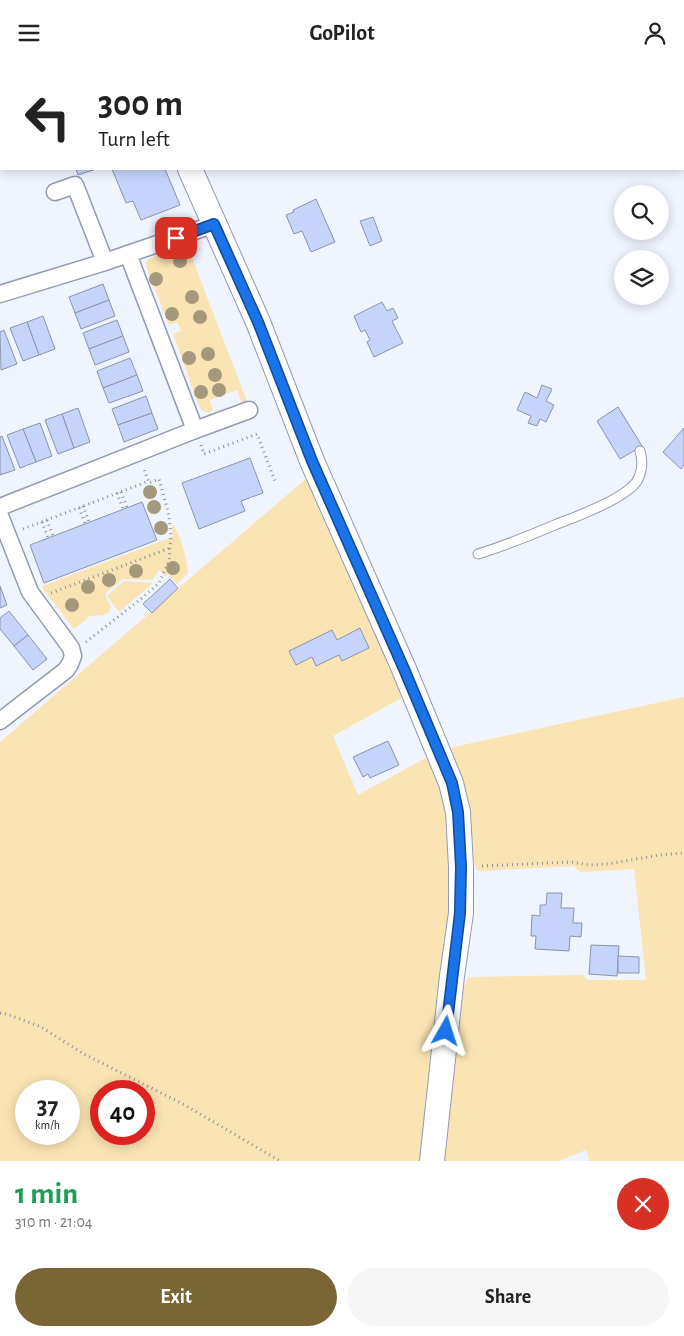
<!DOCTYPE html>
<html lang="en">
<head>
<meta charset="utf-8">
<style>
  :root { --surface:#fff; --page:#f6f6f6; --text:#222; --muted:#767676; --accent:#7a6635 }
  body { margin:0; font-family:"Alegreya Sans",sans-serif; background:var(--page); color:var(--text); height:100vh; display:flex; flex-direction:column; font-size:19px; white-space:nowrap }
  * { box-sizing:border-box; margin:0 }
  p { font-size:16px; color:var(--muted) }
  .icon { flex:none; width:28px; height:28px; fill:none; stroke:currentColor; stroke-width:2; stroke-linecap:round; stroke-linejoin:round }
  .map { position:relative; height:1096px; overflow:hidden }
  .drawer { display:flex; flex-direction:column; background:var(--surface); flex:1 }
  .drawer>* { flex:none }
  .banner { position:absolute; left:0px; top:0px; width:685px; height:105px; box-shadow:0 2px 12px #0003; background:#fff; color:var(--text); overflow:hidden }
  .fabs { position:absolute; left:614px; top:120px; display:grid; gap:10px }
  .fabs a { display:grid; place-items:center; width:55px; height:55px; border-radius:50%; background:var(--surface); box-shadow:0 2px 12px #0003; font-size:25px }
  .speed { position:absolute; left:15px; top:1015px; display:flex; gap:10px; font-size:25px; font-weight:700; text-align:center }
  .speed>* { display:grid; place-content:center; width:65px; height:65px; border-radius:50%; background:var(--surface); box-shadow:0 2px 12px #0003; line-height:1 }
  .speed small { font-size:12px; font-weight:400 }
  .speed .limit { border:8px solid #d22; background:#fff; color:#111 }
  .pin { position:absolute; display:grid; place-items:center; width:42px; height:42px; color:#fff; margin:-21px; border-radius:10px; box-shadow:0 2px 8px #0006 }
  .me { position:absolute; width:55px; margin:-28px; rotate:6deg; stroke-linejoin:round; filter:drop-shadow(0 0 4px #0008) }
  .turn { display:flex; align-items:center; gap:18px; height:105px; padding:0 15px; font-size:22px }
  .turn .icon { width:65px; height:65px; stroke-width:2.5 }
  .turn b { display:block; font-size:35px; line-height:42px }
  .round { display:grid; place-items:center; flex:none; width:52px; height:52px; border-radius:26px; background:var(--page) }
  .headline { display:flex; align-items:center; justify-content:space-between; height:85px; padding:0 15px }
  h1 { font-size:30px; font-weight:600; line-height:38px; color:#1e9e55 }
  .button { display:flex; gap:10px; margin-top:auto; padding:10px 15px }
  .button a { flex:1; height:58px; border-radius:30px; background:var(--accent); color:#fff; font-size:20px; font-weight:600; line-height:58px; text-align:center }
  .button a+a { background:var(--page); color:var(--text) }
  header { display:flex; justify-content:space-between; align-items:center; height:65px; padding:0 15px; background:var(--surface); font-size:22px; font-weight:600 }
  .map>svg:first-child { display:block }
  .green { fill:#fae4b3; fill-rule:evenodd }
  .building { fill:#c6d4fc; stroke:#8b94ab }
  .lines { fill:none; stroke-linecap:round; stroke-linejoin:round }
  .lane-casing { stroke:#939bb3; stroke-width:11 }
  .street-casing { stroke:#939bb3; stroke-width:19 }
  .secondary-casing { stroke:#939bb3; stroke-width:26 }
  .path { stroke:#8d919a; stroke-width:3; stroke-dasharray:1 4; stroke-linecap:butt }
  .lane { stroke:#fff; stroke-width:9 }
  .street { stroke:#fff; stroke-width:16 }
  .secondary { stroke:#fff; stroke-width:24 }
  .tree { fill:#a4997c }
  .route-casing { stroke:#114b97; stroke-width:12 }
  .route { stroke:#1a73e8; stroke-width:9 }
</style>
</head>
<body>
<header><svg class="icon" aria-label="menu" viewBox="0 0 24 24"><path d="M4 6h16M4 12h16M4 18h16"/></svg>GoPilot<svg class="icon" aria-label="person" viewBox="0 0 24 24"><circle cx="12" cy="8" r="4"/><path d="M4 21q1-7 8-7t8 7"/></svg></header>
<div class="map">
<svg width="684" height="1096" viewBox="0 0 684 1096">
  <rect width="100%" height="100%" fill="#f0f4fe"/>
  <g class="green">
    <path d="M187 180 248 339 243 341 237 325 210 335 213 346C208 348 204 348 200 343L173 269 181 266 177 257 169 260 147 204 146 199 148 194Z"/>
    <path d="M309 411 405 631 333 671 358 730 431 690 446 725 452 802 443 919 425 1096H0V677ZM26 1026H69V1069H26ZM101 1026H144V1069H101Z"/>
    <path d="M172 458C182 472 186 491 188 508L177 519 168 509 165 511 159 505 152 515 123 514 106 528V532L111 542C108 553 98 550 88 551L87 554 74 564 43 524 42 521 172 472Z"/>
    <path d="M124 516 153 518 119 547 107 531Z"/>
    <path d="M684 632V1096H590L586 1085 558 1096H440L461 926 469 912 583 910 587 915H646L634 804 580 807 574 801 477 806C468 781 469 754 465 728 462 712 456 698 449 683Z"/>
  </g>
  <g class="building">
    <path d="M76 104H96L78 110Z"/>
    <path d="M112 104H165L180 140 141 155 133 136 126 138Z"/>
    <path d="M316 134 335 177 311 187 302 166 294 169 286 150 294 147 293 145Z"/>
    <path d="M373 152 382 176 370 181 360 156Z"/>
    <path d="M103 219 109 235 75 248 69 232Z"/>
    <path d="M109 235 115 251 81 264 75 248Z"/>
    <path d="M382 237 387 246 393 243 398 253 392 256 403 278 374 292 367 277 370 275 365 265 361 267 354 251Z"/>
    <path d="M43 251 55 284 39 290 27 257Z"/>
    <path d="M117 255 123 271 89 284 83 268Z"/>
    <path d="M27 257 39 290 23 296 10 263Z"/>
    <path d="M4 265 17 299 1 305 0 267Z"/>
    <path d="M123 271 129 287 95 300 89 284Z"/>
    <path d="M130 293 137 310 103 323 97 306Z"/>
    <path d="M137 310 143 326 109 338 103 323Z"/>
    <path d="M542 320 552 324 546 336 554 340 546 357 540 354 537 361 528 358 531 351 517 345 525 327 537 333Z"/>
    <path d="M146 331 152 348 118 360 112 344Z"/>
    <path d="M618 342 642 381 620 394 597 356Z"/>
    <path d="M78 343 90 377 74 383 62 349Z"/>
    <path d="M152 348 158 364 124 377 118 360Z"/>
    <path d="M62 349 74 383 58 389 45 355Z"/>
    <path d="M40 358 52 391 36 397 23 364Z"/>
    <path d="M684 363V400L681 404 663 387Z"/>
    <path d="M23 364 36 397 20 403 7 370Z"/>
    <path d="M2 371 15 405 0 410V372Z"/>
    <path d="M250 393 263 428 241 436 245 446 199 464 182 418Z"/>
    <path d="M142 437 157 475 44 518 30 480Z"/>
    <path d="M170 514 178 523 152 548 143 539Z"/>
    <path d="M0 521 7 540 0 543Z"/>
    <path d="M9 546 28 570 14 581 0 564V553Z"/>
    <path d="M360 563 369 583 342 596 339 590 316 601 312 592 296 600 289 586 332 565 337 575Z"/>
    <path d="M28 570 47 594 33 605 14 581Z"/>
    <path d="M388 676 399 700 370 713 368 709 363 712 353 692Z"/>
    <path d="M547 828H562L561 843H574L573 858H582L581 872 570 871 569 886 535 884 536 871H531L532 850 540 851V840H546Z"/>
    <path d="M591 880 619 881 617 911 589 909Z"/>
    <path d="M618 891 639 892V908H618Z"/>
  </g>
  <g class="lines">
    <g class="lane-casing">
      <path id="lane" d="M478 489C505 481 531 470 557 459 576 452 626 433 637 416 642 407 643 396 640 386"/>
    </g>
    <g class="street-casing">
      <g id="street">
        <path d="M286 1 287 0"/>
        <path d="M55 127 75 120 105 197"/>
        <path d="M0 229 105 197 215 159"/>
        <path d="M195 365 249 345"/>
        <path d="M0 442 195 365 128 189"/>
        <path d="M0 451 30 527 71 583 73 591 70 599 66 605 0 656"/>
      </g>
    </g>
    <g class="secondary-casing">
      <g id="secondary">
        <path d="M150 0V1"/>
        <path d="M190 104 258 257 312 396 404 604 451 718 458 747 461 802V848L452 911 432 1096"/>
      </g>
    </g>
    <g class="path">
      <path d="M58 0 59 1"/>
      <path d="M125 0 126 1"/>
      <path d="M0 31 1 30"/>
      <path d="M201 380 204 389 257 369 275 416"/>
      <path d="M121 427 127 443"/>
      <path d="M117 428 123 444"/>
      <path d="M83 441 89 457"/>
      <path d="M79 443 85 458"/>
      <path d="M47 455 53 471"/>
      <path d="M42 457 48 473"/>
      <path d="M23 464 149 416"/>
      <path d="M51 528 170 483"/>
      <path d="M86 577 142 533 159 518 169 496 171 473 169 450 159 414 149 418 144 404"/>
      <path d="M482 801 571 797 590 800 608 799 659 790 684 788"/>
      <path d="M0 948 7 949 41 962 84 989 183 1039 280 1096"/>
    </g>
    <use href="#lane" class="lane"/>
    <use href="#street" class="street"/>
    <use href="#secondary" class="secondary"/>
  </g>
  <g class="tree">
    <circle cx="180" cy="196" r="7"/>
    <circle cx="156" cy="214" r="7"/>
    <circle cx="192" cy="232" r="7"/>
    <circle cx="172" cy="249" r="7"/>
    <circle cx="200" cy="252" r="7"/>
    <circle cx="208" cy="289" r="7"/>
    <circle cx="189" cy="293" r="7"/>
    <circle cx="215" cy="310" r="7"/>
    <circle cx="219" cy="325" r="7"/>
    <circle cx="201" cy="327" r="7"/>
    <circle cx="150" cy="427" r="7"/>
    <circle cx="154" cy="442" r="7"/>
    <circle cx="161" cy="463" r="7"/>
    <circle cx="173" cy="503" r="7"/>
    <circle cx="136" cy="506" r="7"/>
    <circle cx="109" cy="515" r="7"/>
    <circle cx="88" cy="522" r="7"/>
    <circle cx="72" cy="540" r="7"/>
  </g>
  <g class="lines">
    <g class="route-casing">
      <path id="route" d="M176 173 214 159 258 257 312 396 404 604 452 718 458 747 461 802 460 848 446 966"/>
    </g>
    <use href="#route" class="route"/>
  </g>
</svg>
<div class="fabs">
<a><svg class="icon" aria-label="search" viewBox="0 0 24 24"><circle cx="10" cy="10" r="6"/><path d="M15 15l6 6"/></svg></a>
<a><svg class="icon" aria-label="layers" viewBox="0 0 24 24"><path d="M12 4l9 5-9 5-9-5zM3 14l9 5 9-5"/></svg></a>
</div>
<div class="speed"><div>37<small>km/h</small></div><div class="limit">40</div></div>
<div class="pin" style="left:176px;top:173px;background:#d93025"><svg class="icon" aria-label="arrive" viewBox="0 0 24 24"><path d="M6 21V4h12l-3 4 3 4H6"/></svg></div>
<svg class="me" style="left:446px;top:966px" viewBox="-20 -20 40 40"><path d="M0-17L14 15 0 8-14 15z" fill="#1a73e8" stroke="#fff" stroke-width="4"/></svg>
<div class="banner">
<div class="turn"><svg class="icon" aria-label="left" viewBox="0 0 24 24"><path d="M17 20v-9H6M10 6l-5 5 5 5"/></svg><div><b>300 m</b>Turn left</div></div>
</div>
</div>
<section class="drawer">
<div class="headline"><div><h1>1 min</h1><p>310 m · 21:04</p></div><a class="round" style="background:#d93025;color:#fff"><svg class="icon" aria-label="close" viewBox="0 0 24 24"><path d="M6 6l12 12M18 6L6 18"/></svg></a></div>
<div class="button"><a>Exit</a><a>Share</a></div>
</section>
</body>
</html>
